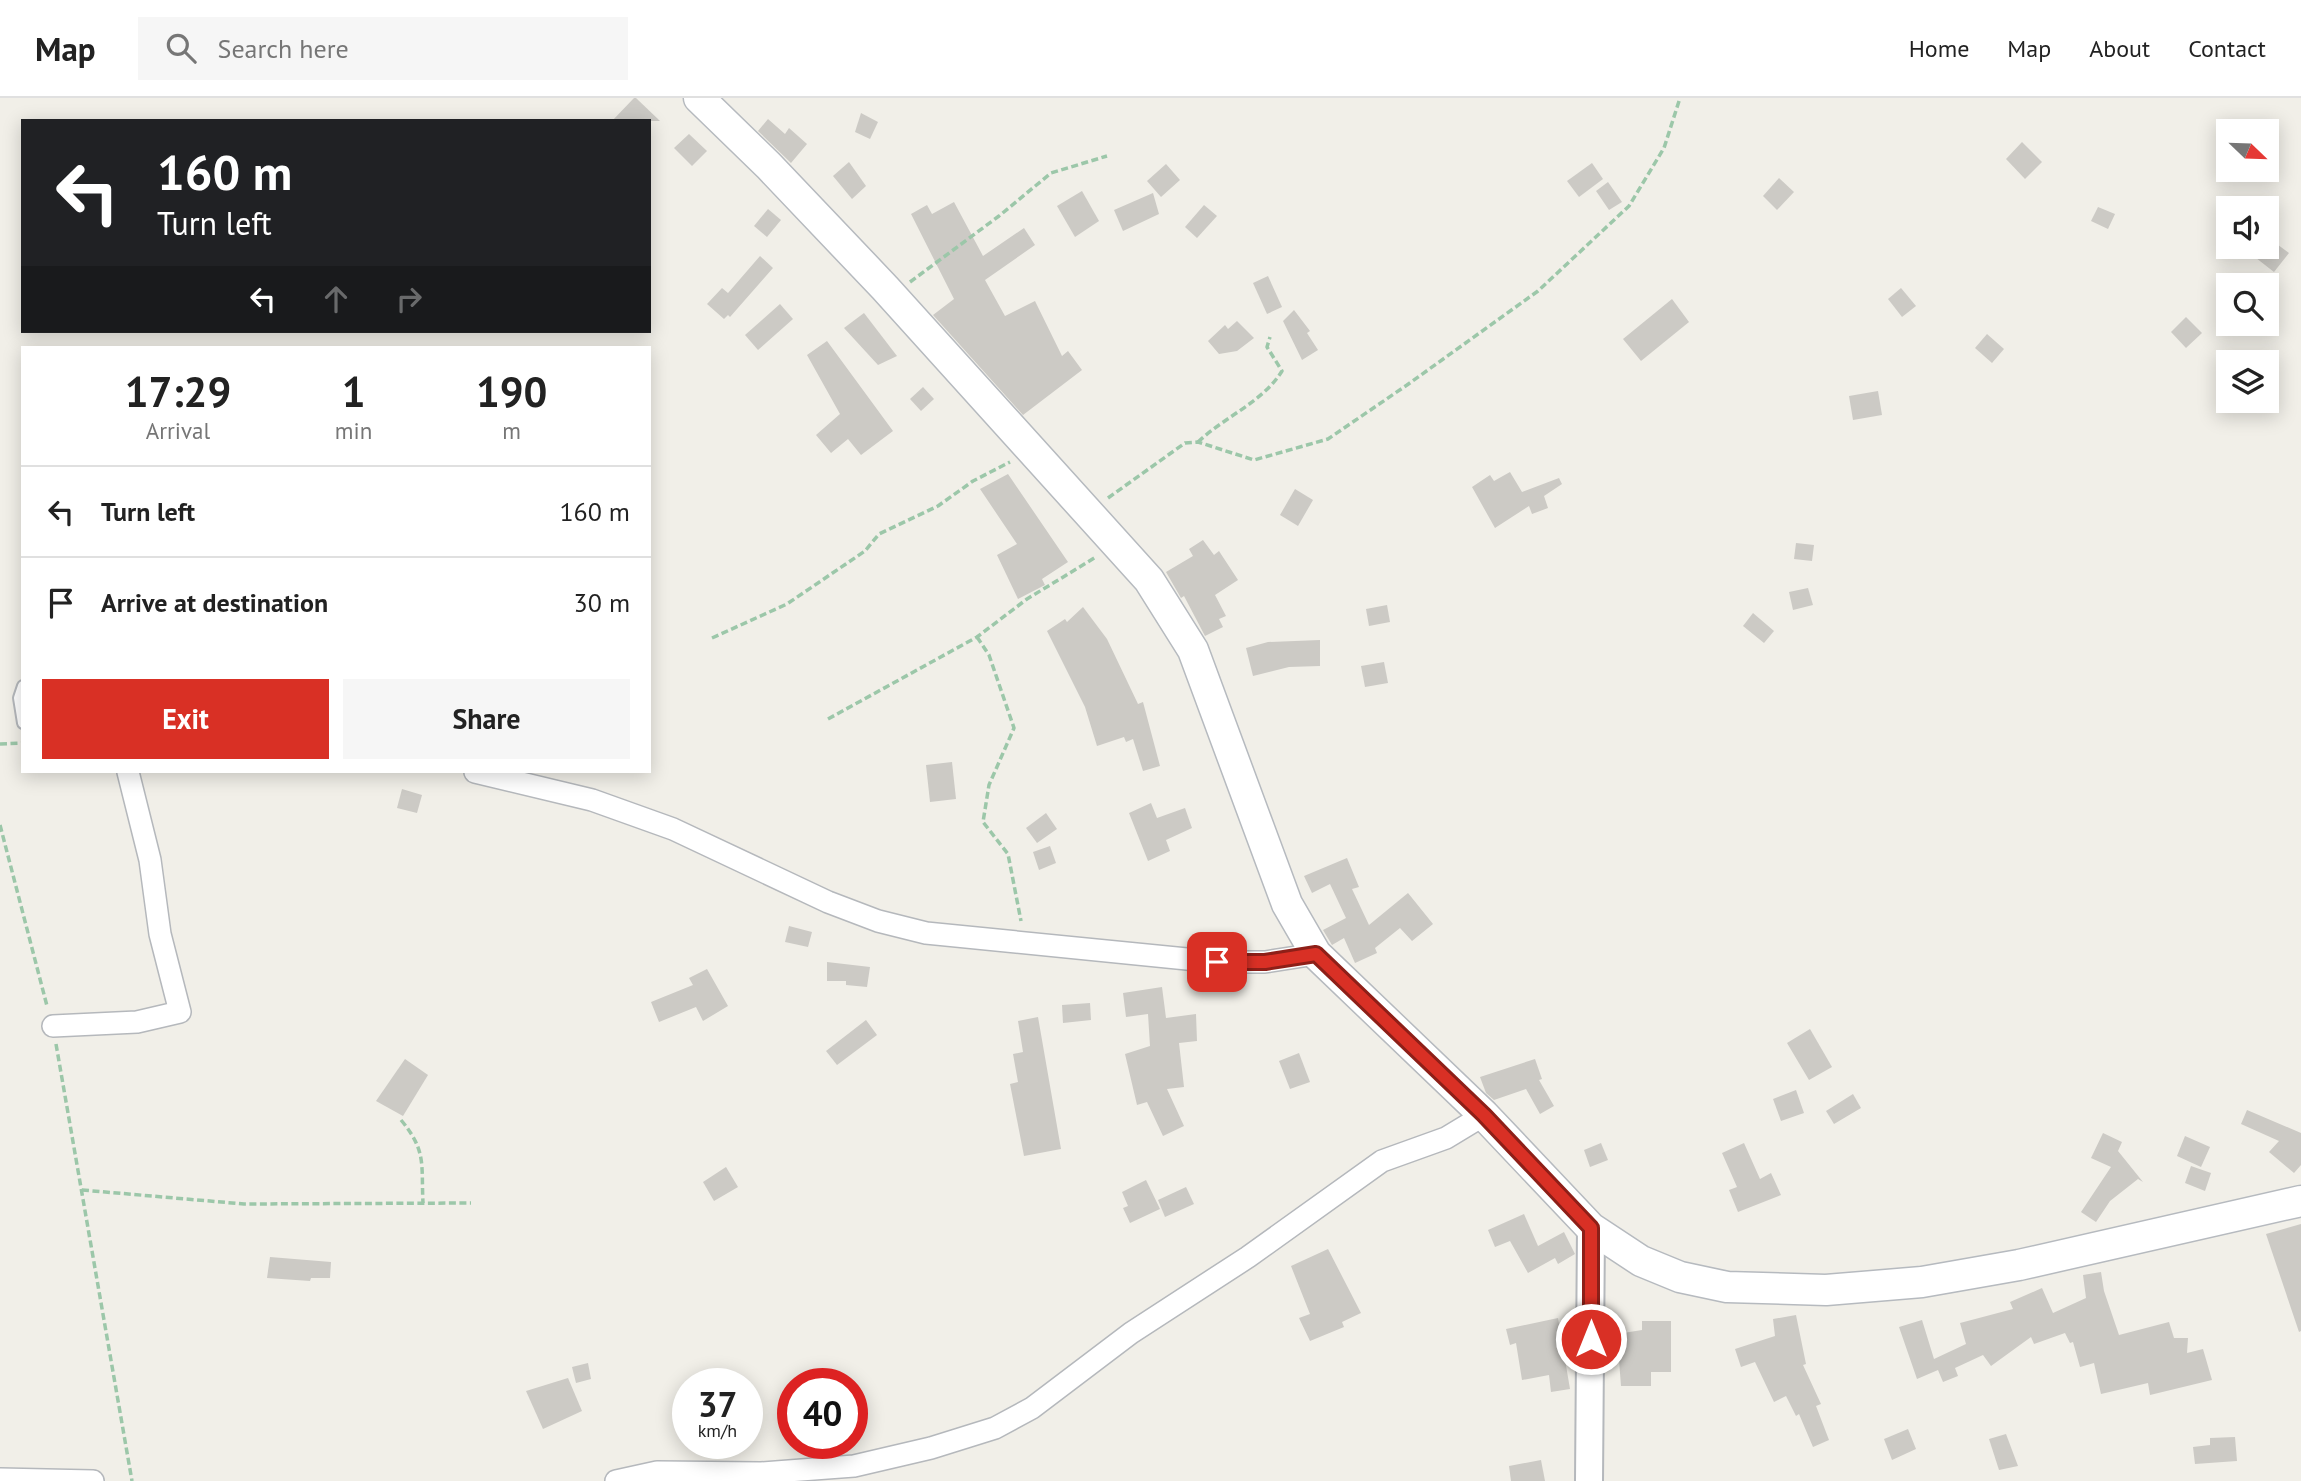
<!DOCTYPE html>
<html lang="en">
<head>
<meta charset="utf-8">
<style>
  :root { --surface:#fff; --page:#f6f6f6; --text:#222; --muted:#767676; --line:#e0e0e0; --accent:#d93025 }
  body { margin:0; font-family:"PT Sans",sans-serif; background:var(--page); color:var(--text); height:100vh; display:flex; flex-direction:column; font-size:26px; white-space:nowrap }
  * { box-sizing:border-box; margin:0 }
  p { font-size:23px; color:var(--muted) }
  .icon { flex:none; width:38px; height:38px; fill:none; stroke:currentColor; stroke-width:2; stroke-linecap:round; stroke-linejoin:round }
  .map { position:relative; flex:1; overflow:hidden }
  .drawer { position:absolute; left:21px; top:248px; width:630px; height:427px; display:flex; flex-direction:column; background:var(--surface); border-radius:0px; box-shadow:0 4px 18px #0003 }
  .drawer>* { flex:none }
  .guide { position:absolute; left:21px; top:21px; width:630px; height:214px; border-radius:0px; box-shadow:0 4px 18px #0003; background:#202124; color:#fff; overflow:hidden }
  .needle { width:46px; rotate:113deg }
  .fabs { position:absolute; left:2216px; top:21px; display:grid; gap:14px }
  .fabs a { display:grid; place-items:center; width:63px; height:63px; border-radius:0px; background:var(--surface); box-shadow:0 4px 18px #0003; font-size:35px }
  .speed { position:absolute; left:672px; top:1270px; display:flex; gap:14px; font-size:35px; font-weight:700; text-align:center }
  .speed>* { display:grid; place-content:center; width:91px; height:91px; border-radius:50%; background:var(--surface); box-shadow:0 4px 18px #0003; line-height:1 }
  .speed small { font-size:18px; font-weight:400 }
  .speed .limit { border:10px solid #d22; background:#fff; color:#111 }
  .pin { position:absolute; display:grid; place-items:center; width:60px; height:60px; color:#fff; margin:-30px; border-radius:14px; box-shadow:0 4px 10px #0006 }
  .me { position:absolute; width:77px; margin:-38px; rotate:0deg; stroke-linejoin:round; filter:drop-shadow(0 0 5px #0008) }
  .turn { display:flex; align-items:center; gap:24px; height:147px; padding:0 21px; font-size:32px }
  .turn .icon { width:91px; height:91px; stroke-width:2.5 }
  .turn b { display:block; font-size:49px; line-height:60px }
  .lanes { display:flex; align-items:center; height:66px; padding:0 21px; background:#0003; justify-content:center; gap:35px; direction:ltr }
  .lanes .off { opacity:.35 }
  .eta { display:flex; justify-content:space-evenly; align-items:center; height:119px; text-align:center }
  .eta b { font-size:42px; font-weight:800; line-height:49px }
  .primary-button { display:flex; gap:14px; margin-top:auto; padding:14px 21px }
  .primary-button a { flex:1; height:80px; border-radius:0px; background:var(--accent); color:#fff; font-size:28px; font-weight:800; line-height:80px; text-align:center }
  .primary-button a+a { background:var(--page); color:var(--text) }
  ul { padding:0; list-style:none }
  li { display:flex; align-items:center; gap:21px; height:91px; padding:0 21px; border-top:2px solid var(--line) }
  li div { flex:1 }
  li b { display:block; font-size:26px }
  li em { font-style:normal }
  header { display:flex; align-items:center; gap:42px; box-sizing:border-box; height:98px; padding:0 35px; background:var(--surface); border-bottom:2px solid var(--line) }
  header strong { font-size:33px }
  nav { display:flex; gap:38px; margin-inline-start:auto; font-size:24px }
  .search { width:490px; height:63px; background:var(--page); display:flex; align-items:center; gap:18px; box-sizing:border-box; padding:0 24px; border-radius:0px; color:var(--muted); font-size:26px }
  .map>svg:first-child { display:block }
  .building { fill:#cccac5 }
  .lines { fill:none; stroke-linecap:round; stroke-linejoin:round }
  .service-casing { stroke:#b5b8bc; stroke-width:14 }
  .minor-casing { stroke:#b5b8bc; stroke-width:24 }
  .tertiary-casing { stroke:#b5b8bc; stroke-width:30 }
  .secondary-casing { stroke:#b6babf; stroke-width:33 }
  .path { stroke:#9cc7a9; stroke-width:3.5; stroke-dasharray:7 3.5; stroke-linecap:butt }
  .service { stroke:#fff; stroke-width:10 }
  .minor { stroke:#fff; stroke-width:21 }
  .tertiary { stroke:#fff; stroke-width:26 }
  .secondary { stroke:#fff; stroke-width:30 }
  .route-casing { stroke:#8d1f18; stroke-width:18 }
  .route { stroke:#d93025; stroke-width:12 }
</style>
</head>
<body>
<header>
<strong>Map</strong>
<div class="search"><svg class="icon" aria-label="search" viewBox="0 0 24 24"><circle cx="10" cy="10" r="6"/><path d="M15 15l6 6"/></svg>Search here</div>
<nav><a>Home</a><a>Map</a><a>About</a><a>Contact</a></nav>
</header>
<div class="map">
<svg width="2301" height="1383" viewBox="0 0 2301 1383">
  <rect width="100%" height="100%" fill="#f1efe8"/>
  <g class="building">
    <path d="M634 0H636L660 23H612Z"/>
    <path d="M861 15 878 24 870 41 855 34Z"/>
    <path d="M768 21 785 36 789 30 807 46 791 65 758 33Z"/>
    <path d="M689 36 707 53 692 68 674 50Z"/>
    <path d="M2022 44 2042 64 2025 81 2006 61Z"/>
    <path d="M849 64 866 88 852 101 833 78Z"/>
    <path d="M1592 65 1603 81 1579 99 1567 83Z"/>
    <path d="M1166 66 1180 82 1161 99 1147 83Z"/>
    <path d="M1779 80 1794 94 1777 112 1763 98Z"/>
    <path d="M1608 84 1622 104 1609 112 1596 93Z"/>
    <path d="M1082 93 1099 123 1075 139 1057 108Z"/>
    <path d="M1153 95 1159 116 1123 133 1114 112Z"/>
    <path d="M954 104 983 158 1024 130 1035 147 985 182 1005 218 1035 203 1062 258 1068 253 1082 272 1023 317 933 217 954 201 911 116 927 107 932 116Z"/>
    <path d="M1204 107 1217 118 1197 140 1185 129Z"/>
    <path d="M2098 109 2115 116 2108 131 2091 123Z"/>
    <path d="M768 111 781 122 767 139 754 128Z"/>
    <path d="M2266 138 2289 155 2274 174 2242 149H2266Z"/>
    <path d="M760 158 773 170 730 219 728 217 724 221 707 206 722 190 728 195Z"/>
    <path d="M1268 178 1282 209 1267 216 1253 185Z"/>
    <path d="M1901 190 1916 208 1902 219 1888 201Z"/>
    <path d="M1672 201 1689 224 1641 263 1623 241Z"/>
    <path d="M780 206 793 221 758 252 745 237Z"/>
    <path d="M1294 212 1310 233 1307 235 1318 252 1302 262 1283 223Z"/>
    <path d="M864 215 897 258 878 267 844 230Z"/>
    <path d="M2186 219 2202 235 2186 250 2171 234Z"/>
    <path d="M1237 223 1254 240 1237 253 1219 256 1208 243 1225 227 1228 231Z"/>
    <path d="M1987 236 2004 251 1992 265 1975 250Z"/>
    <path d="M827 243 893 333 861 357 848 341 831 355 816 337 840 316 807 257Z"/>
    <path d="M923 289 934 301 921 313 910 301Z"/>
    <path d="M1878 293 1882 317 1853 322 1849 298Z"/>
    <path d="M1510 374 1522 394 1559 380 1562 386 1544 398 1548 410 1532 416 1529 408 1495 430 1472 389 1490 377 1494 383Z"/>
    <path d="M1008 376 1068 464 1042 481 1045 487 1018 501 997 457 1017 446 980 391Z"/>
    <path d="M1295 391 1313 402 1298 428 1280 417Z"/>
    <path d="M1203 442 1214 457 1219 453 1238 482 1215 497 1226 518 1219 521 1223 529 1205 538 1184 498 1181 500 1166 474 1193 458 1189 451Z"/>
    <path d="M1796 445 1814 447 1812 463 1794 461Z"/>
    <path d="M1808 490 1813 507 1793 512 1789 494Z"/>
    <path d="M1387 507 1390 524 1369 528 1366 511Z"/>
    <path d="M1083 509 1107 541 1138 606 1143 604 1160 668 1143 673 1133 641 1126 644 1124 639 1097 648 1085 609 1047 533 1065 521 1067 524Z"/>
    <path d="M1753 515 1774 533 1764 545 1743 528Z"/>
    <path d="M1320 542V568L1289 569 1253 578 1246 550 1268 544Z"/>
    <path d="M1384 564 1388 585 1365 589 1361 568Z"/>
    <path d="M952 664 956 701 930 704 926 667Z"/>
    <path d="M402 691 422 697 417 715 397 710Z"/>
    <path d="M1151 705 1157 720 1185 710 1192 730 1166 742 1170 753 1148 763 1129 715Z"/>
    <path d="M1046 715 1057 731 1037 745 1026 730Z"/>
    <path d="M1050 748 1056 765 1039 772 1033 754Z"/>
    <path d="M1347 760 1359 789 1352 791 1369 827 1408 795 1433 826 1412 843 1400 830 1375 850 1377 855 1355 865 1344 840 1332 847 1323 832 1346 820 1330 786 1312 795 1304 778Z"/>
    <path d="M789 828 812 834 808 849 785 844Z"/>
    <path d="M827 864 870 869 867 889 846 887V883H827Z"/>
    <path d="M707 871 728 908 703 923 696 909 659 924 651 904 693 887 689 880Z"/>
    <path d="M1162 889 1166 920 1196 916 1197 943 1179 945 1184 989 1167 991 1184 1028 1163 1038 1147 1004 1137 1007 1125 956 1150 948 1148 916 1126 919 1123 895Z"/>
    <path d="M1090 905 1091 922 1063 925 1062 907Z"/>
    <path d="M1038 919 1061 1051 1024 1058 1010 986 1018 984 1013 956 1023 954 1018 923Z"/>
    <path d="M866 922 877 937 837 967 826 953Z"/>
    <path d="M1810 931 1832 969 1809 982 1787 945Z"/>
    <path d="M1299 955 1310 984 1290 991 1279 963Z"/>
    <path d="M405 961 428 977 403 1018 376 1003Z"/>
    <path d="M1535 961 1542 981 1539 982 1554 1008 1540 1016 1526 991 1494 1002 1486 995 1480 979Z"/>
    <path d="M1796 992 1804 1015 1781 1023 1773 1001Z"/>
    <path d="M1853 996 1861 1010 1834 1026 1826 1013Z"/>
    <path d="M2247 1012 2301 1035V1067L2294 1075 2269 1054 2279 1043 2241 1026Z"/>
    <path d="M2103 1035 2122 1044 2118 1053 2143 1084 2138 1081 2110 1103 2096 1124 2081 1114 2111 1069 2091 1060Z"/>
    <path d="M2185 1038 2210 1049 2201 1069 2177 1058Z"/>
    <path d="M1601 1045 1608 1062 1590 1069 1584 1052Z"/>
    <path d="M1744 1045 1760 1081 1771 1075 1781 1097 1738 1114 1729 1092 1737 1089 1722 1055Z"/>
    <path d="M2191 1068 2211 1075 2205 1093 2185 1085Z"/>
    <path d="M726 1069 738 1089 714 1103 703 1084Z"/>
    <path d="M1146 1082 1160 1111 1130 1125 1123 1110 1128 1108 1122 1094Z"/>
    <path d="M1186 1089 1194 1106 1165 1119 1158 1102Z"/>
    <path d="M1524 1116 1538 1148 1564 1134 1575 1156 1558 1166 1555 1160 1528 1175 1510 1143 1495 1149 1488 1132Z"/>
    <path d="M2301 1126V1233L2299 1234 2266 1136Z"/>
    <path d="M1328 1151 1361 1215 1342 1224 1344 1229 1310 1243 1299 1220 1310 1216 1291 1168Z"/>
    <path d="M270 1159 331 1164 330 1180H311L310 1183 267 1180Z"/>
    <path d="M2101 1174 2104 1193 2119 1237 2169 1224 2174 1240H2188L2187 1255 2203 1251 2212 1282 2150 1297 2148 1285 2101 1296 2094 1265 2080 1269 2073 1244 2070 1245 2065 1235 2034 1246 2031 1239 1991 1268 1983 1257 1955 1270 1958 1278 1943 1284 1938 1272 1917 1281 1899 1229 1922 1222 1934 1261 1966 1246 1960 1225 2013 1211 2010 1204 2042 1190 2053 1215 2086 1200 2083 1177Z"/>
    <path d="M1796 1217 1806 1266 1803 1267 1821 1306 1816 1308 1829 1342 1813 1349 1799 1316 1796 1318 1786 1298 1774 1304 1755 1264 1741 1269 1735 1251 1775 1238 1773 1221Z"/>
    <path d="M1558 1220 1570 1291 1551 1294 1549 1277 1522 1282 1516 1245 1510 1247 1506 1231Z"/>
    <path d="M1642 1223H1671V1274H1651V1288H1621L1617 1236 1642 1232Z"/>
    <path d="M588 1265 591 1281 576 1285 572 1269Z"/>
    <path d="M568 1280 582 1313 543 1331 526 1293Z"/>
    <path d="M1908 1331 1916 1351 1892 1362 1884 1341Z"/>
    <path d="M2006 1336 2018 1368 1999 1372 1989 1341Z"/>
    <path d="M2235 1339 2237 1363 2195 1366 2193 1349 2210 1347V1340Z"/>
    <path d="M1541 1362 1545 1383H1511L1509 1368Z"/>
  </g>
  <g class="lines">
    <g class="service-casing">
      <path id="service" d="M23 588 19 600 23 625"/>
    </g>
    <g class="minor-casing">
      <g id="minor">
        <path d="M475 674 592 702 673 731 828 804 878 823 926 835 1217 864H1265L1316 856"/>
        <path d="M53 928 137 924 180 914 160 836 150 762 128 674"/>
        <path d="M0 1381 93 1383"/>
        <path d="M616 1383 657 1374 761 1375 854 1368 931 1350 995 1330 1032 1310 1131 1235 1248 1159 1382 1063 1446 1040 1484 1017"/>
      </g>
    </g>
    <g class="tertiary-casing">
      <path id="tertiary" d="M1589 1383 1591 1130"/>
    </g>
    <g class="secondary-casing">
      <path id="secondary" d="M699 0 769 68 885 190 1149 482 1193 552 1287 806 1316 856 1484 1017 1591 1130 1641 1163 1680 1179 1727 1189 1826 1192 1922 1184 2019 1167 2301 1103"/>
    </g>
    <g class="path">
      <path d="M910 184 999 118 1051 75 1107 58"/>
      <path d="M1198 344C1224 319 1263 304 1282 273L1267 249 1270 239"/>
      <path d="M1108 400 1185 345 1198 344 1254 362 1328 341 1407 287 1538 193 1629 108 1664 50 1680 0"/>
      <path d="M977 539 989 557 1014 630 989 687 983 724 1008 756 1021 823"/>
      <path d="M712 540 787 506 865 453 879 436 938 408 973 383 1010 364"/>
      <path d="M828 621 977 539 1027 501 1096 459"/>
      <path d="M0 646 23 645"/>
      <path d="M0 727 47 908"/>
      <path d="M56 946 132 1383"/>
      <path d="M401 1022C427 1053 421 1067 423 1105"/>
      <path d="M82 1092 244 1106 471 1105"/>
    </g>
    <use href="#service" class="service"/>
    <use href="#minor" class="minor"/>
    <use href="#tertiary" class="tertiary"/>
    <use href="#secondary" class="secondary"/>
  </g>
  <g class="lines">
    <g class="route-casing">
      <path id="route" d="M1217 864H1265L1316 856 1484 1017 1591 1130V1241"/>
    </g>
    <use href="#route" class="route"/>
  </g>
</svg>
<div class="fabs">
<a><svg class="needle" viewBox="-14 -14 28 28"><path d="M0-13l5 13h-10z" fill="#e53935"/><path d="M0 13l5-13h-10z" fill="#767676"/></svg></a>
<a><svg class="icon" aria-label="sound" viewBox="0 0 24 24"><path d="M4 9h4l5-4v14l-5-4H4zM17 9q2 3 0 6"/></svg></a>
<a><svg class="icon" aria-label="search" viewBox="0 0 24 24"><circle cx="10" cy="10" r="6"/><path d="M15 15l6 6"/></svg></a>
<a><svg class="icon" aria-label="layers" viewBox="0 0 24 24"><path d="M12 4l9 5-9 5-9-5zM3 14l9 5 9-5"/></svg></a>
</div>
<div class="speed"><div>37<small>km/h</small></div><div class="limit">40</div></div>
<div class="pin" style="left:1217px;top:864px;background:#d93025"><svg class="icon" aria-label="arrive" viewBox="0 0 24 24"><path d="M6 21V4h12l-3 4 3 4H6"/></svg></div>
<svg class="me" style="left:1591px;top:1241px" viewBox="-20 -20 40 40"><circle r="17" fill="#d93025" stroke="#fff" stroke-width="3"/><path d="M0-11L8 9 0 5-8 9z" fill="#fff"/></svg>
<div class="guide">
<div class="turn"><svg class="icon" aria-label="left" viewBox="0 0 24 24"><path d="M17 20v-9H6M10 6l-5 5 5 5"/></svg><div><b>160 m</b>Turn left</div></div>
<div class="lanes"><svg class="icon" aria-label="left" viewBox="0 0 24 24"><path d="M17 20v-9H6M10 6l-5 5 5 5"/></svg><svg class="icon off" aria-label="ahead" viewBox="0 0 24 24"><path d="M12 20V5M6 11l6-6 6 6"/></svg><svg class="icon off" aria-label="right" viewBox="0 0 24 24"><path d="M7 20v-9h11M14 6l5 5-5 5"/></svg></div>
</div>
<section class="drawer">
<div class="eta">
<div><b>17:29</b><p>Arrival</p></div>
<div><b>1</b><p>min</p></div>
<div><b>190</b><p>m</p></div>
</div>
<ul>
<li><svg class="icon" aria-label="left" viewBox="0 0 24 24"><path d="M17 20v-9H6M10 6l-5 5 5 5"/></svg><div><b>Turn left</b></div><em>160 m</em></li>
<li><svg class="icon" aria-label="arrive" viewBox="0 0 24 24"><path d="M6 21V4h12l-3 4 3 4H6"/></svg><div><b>Arrive at destination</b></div><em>30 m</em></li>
</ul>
<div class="primary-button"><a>Exit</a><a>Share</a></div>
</section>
</div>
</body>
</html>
